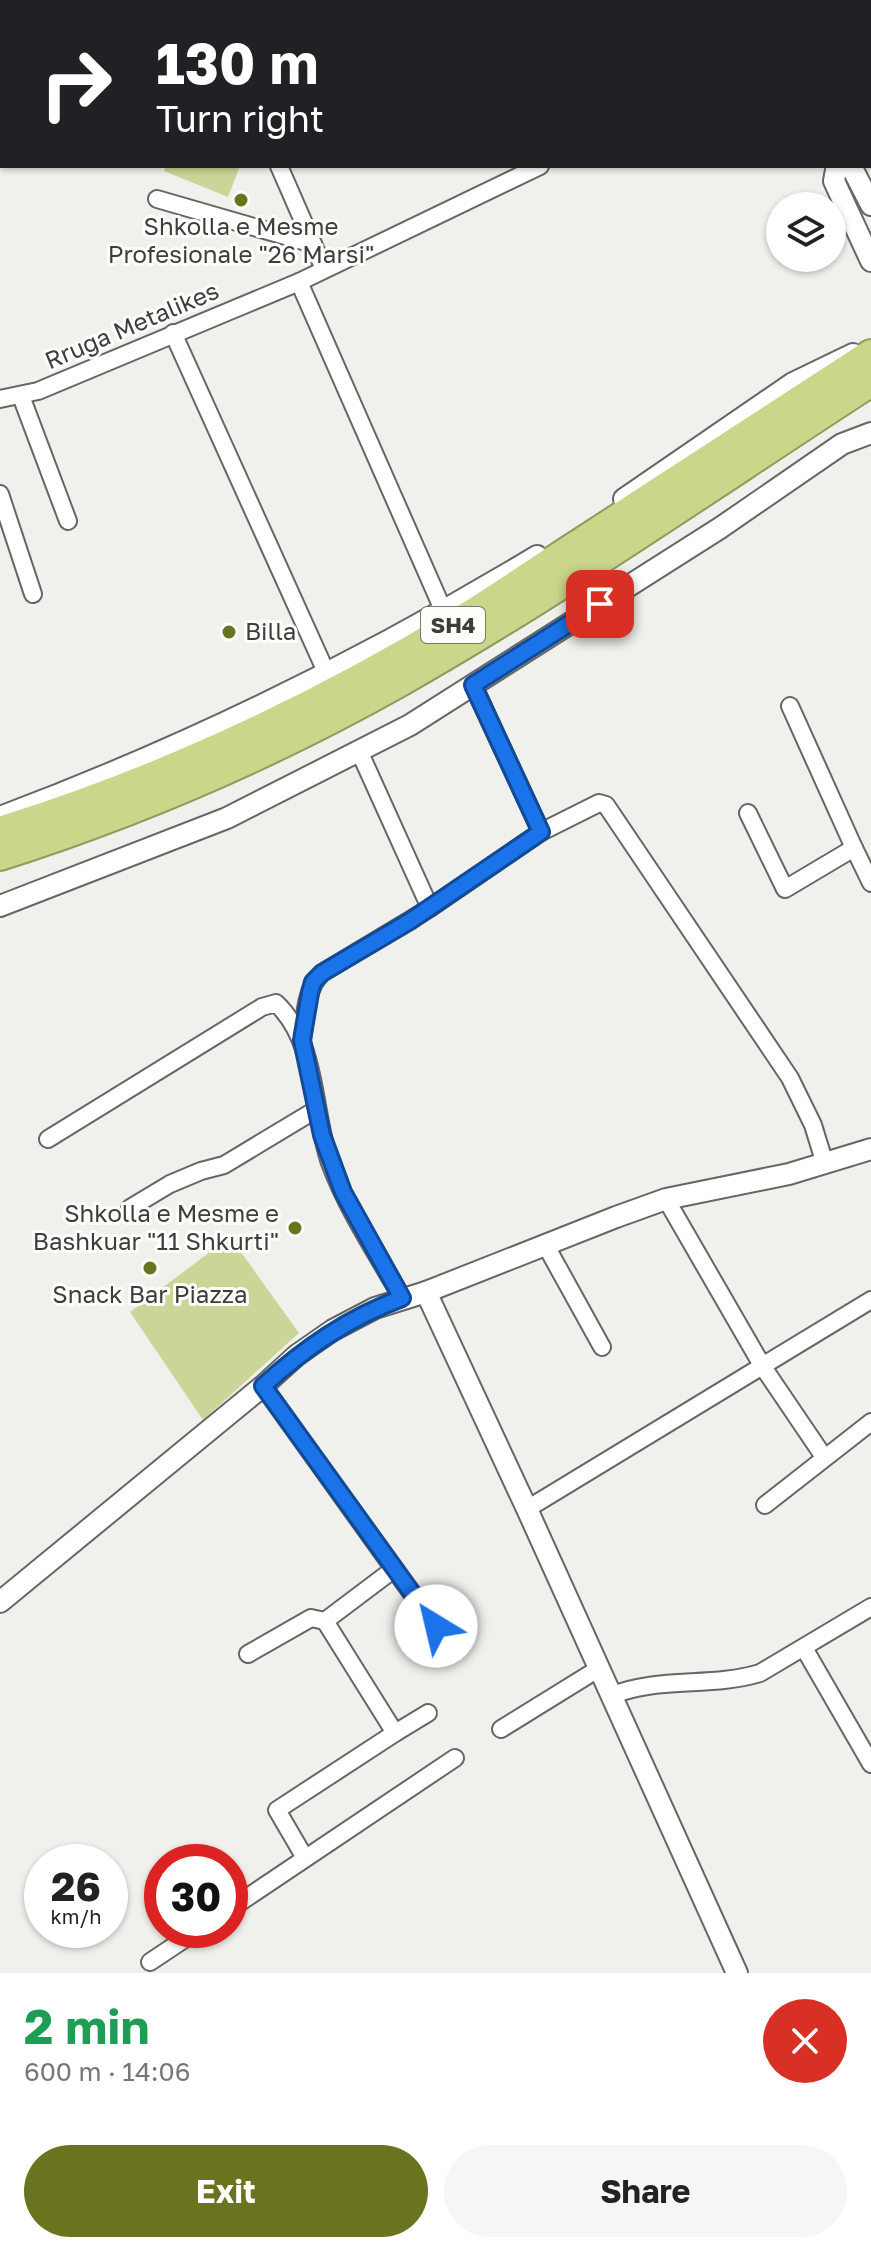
<!DOCTYPE html>
<html lang="en">
<head>
<meta charset="utf-8">
<style>
  :root { --surface:#fff; --page:#f6f6f6; --text:#222; --muted:#767676; --accent:#6a741e }
  body { margin:0; font-family:"Golos Text",sans-serif; background:var(--page); color:var(--text); height:100vh; display:flex; flex-direction:column; font-size:30px; white-space:nowrap }
  * { box-sizing:border-box; margin:0 }
  p { font-size:26px; color:var(--muted) }
  .icon { flex:none; width:44px; height:44px; fill:none; stroke:currentColor; stroke-width:2; stroke-linecap:round; stroke-linejoin:round }
  .map { position:relative; height:1973px; overflow:hidden }
  .drawer { display:flex; flex-direction:column; background:var(--surface); flex:1 }
  .drawer>* { flex:none }
  .banner { position:absolute; left:0px; top:0px; width:872px; height:168px; box-shadow:0 2px 6px #0004; background:#202124; color:#fff; overflow:hidden }
  .buttons { position:absolute; left:766px; top:192px; display:grid; gap:16px }
  .buttons a { display:grid; place-items:center; width:80px; height:80px; border-radius:50%; background:var(--surface); box-shadow:0 2px 6px #0004; font-size:40px }
  .speed { position:absolute; left:24px; top:1844px; display:flex; gap:16px; font-size:40px; font-weight:700; text-align:center }
  .speed>* { display:grid; place-content:center; width:104px; height:104px; border-radius:50%; background:var(--surface); box-shadow:0 2px 6px #0004; line-height:1 }
  .speed small { font-size:20px; font-weight:400 }
  .speed .limit { border:12px solid #d22; background:#fff; color:#111 }
  .pin { position:absolute; display:grid; place-items:center; width:68px; height:68px; color:#fff; margin:-34px; border-radius:16px; box-shadow:0 4px 12px #0006 }
  .me { position:absolute; width:88px; margin:-44px; rotate:324deg; stroke-linejoin:round; filter:drop-shadow(0 0 6px #0008) }
  .turn { display:flex; align-items:center; gap:28px; height:168px; padding:0 24px; font-size:36px }
  .turn .icon { width:104px; height:104px; stroke-width:2.5 }
  .turn b { display:block; font-size:56px; line-height:68px }
  .round { display:grid; place-items:center; flex:none; width:84px; height:84px; border-radius:42px; background:var(--page) }
  .summary { display:flex; align-items:center; justify-content:space-between; height:136px; padding:0 24px }
  h1 { font-size:48px; font-weight:700; line-height:60px; color:#1e9e55 }
  .button { display:flex; gap:16px; margin-top:auto; padding:16px 24px }
  .button a { flex:1; height:92px; border-radius:48px; background:var(--accent); color:#fff; font-size:32px; font-weight:700; line-height:92px; text-align:center }
  .button a+a { background:var(--page); color:var(--text) }
  .map>svg:first-child { display:block }
  .green { fill:#cad597 }
  .lines { fill:none; stroke-linecap:round; stroke-linejoin:round }
  .minor-casing { stroke:#666764; stroke-width:20 }
  .tertiary-casing { stroke:#666764; stroke-width:24 }
  .trunk-casing { stroke:#909a5c; stroke-width:32 }
  .minor { stroke:#fff; stroke-width:16 }
  .tertiary { stroke:#fff; stroke-width:20 }
  .trunk { stroke:#cad68a; stroke-width:28 }
  .route-casing { stroke:#114b97; stroke-width:20 }
  .route { stroke:#1a73e8; stroke-width:14 }
  .poi-dot { fill:#6a741e; stroke:#fdfefa; stroke-width:3 }
  .labels { text-anchor:middle; stroke-width:6; stroke-linejoin:round; paint-order:stroke }
  .shield { fill:#fdfefa; stroke:#777774; stroke-width:2 }
  .shield-label { font-size:22px; font-weight:bold; fill:#3d3d3b }
  .poi-label { font-size:24px; fill:#3d3d3b; stroke:#fdfefa }
  .street-label { font-size:24px; fill:#3d3d3b; stroke:#fdfefa }
</style>
</head>
<body>
<div class="map">
<svg width="871" height="1973" viewBox="0 0 871 1973">
  <rect width="100%" height="100%" fill="#f0f0ed"/>
  <g class="green">
    <path d="M166 166H240L228 197 164 171Z"/>
    <path d="M230 1237 299 1333 203 1420 130 1312Z"/>
  </g>
  <g class="lines">
    <g class="minor-casing">
      <g id="minor">
        <path d="M208 0V2"/>
        <path d="M480 0 481 2"/>
        <path d="M100 2 104 0"/>
        <path d="M689 2 692 0"/>
        <path d="M0 48 2 47"/>
        <path d="M870 63H871"/>
        <path d="M279 166 324 269"/>
        <path d="M157 199 313 244"/>
        <path d="M299 282 444 612"/>
        <path d="M173 333 327 674"/>
        <path d="M21 396 68 521"/>
        <path d="M0 399 38 391 299 282 540 166"/>
        <path d="M0 494 33 594"/>
        <path d="M473 685 541 832"/>
        <path d="M790 706 854 848"/>
        <path d="M360 753 430 908"/>
        <path d="M748 813 785 889 854 848 871 883"/>
        <path d="M302 1040C305 1018 305 989 322 973L430 908 541 832 599 803 606 805 790 1078 813 1125 825 1164"/>
        <path d="M48 1139 262 1007 276 1003C318 1043 312 1111 330 1163 348 1211 377 1254 402 1298"/>
        <path d="M666 1199 763 1367 824 1457"/>
        <path d="M130 1208 170 1184 201 1171 224 1165 317 1109"/>
        <path d="M545 1244 602 1347"/>
        <path d="M263 1386 394 1569 325 1621 395 1733 277 1810 305 1858"/>
        <path d="M765 1505 871 1422"/>
        <path d="M527 1509 871 1300"/>
        <path d="M394 1569 449 1645"/>
        <path d="M804 1648 871 1764"/>
        <path d="M248 1654 311 1618 325 1621"/>
        <path d="M610 1696C659 1676 711 1688 760 1673L871 1607"/>
        <path d="M501 1729 598 1669"/>
        <path d="M395 1733 428 1713"/>
        <path d="M230 1909 455 1758"/>
        <path d="M150 1962 198 1930"/>
      </g>
    </g>
    <g class="tertiary-casing">
      <g id="tertiary">
        <path d="M769 0 770 2"/>
        <path d="M843 166 836 170 834 181 871 261"/>
        <path d="M851 166 871 205"/>
        <path d="M624 499 793 383 853 354"/>
        <path d="M0 817C187 747 366 659 537 556"/>
        <path d="M0 906 227 818 410 725 720 528 842 444 871 433"/>
        <path d="M426 1292 527 1509 737 1973"/>
        <path d="M0 1602 263 1386 297 1355 333 1330 375 1308 426 1292 616 1217 666 1199 789 1174 871 1149"/>
      </g>
    </g>
    <g class="trunk-casing">
      <g id="trunk">
        <path d="M0 831C161 781 316 708 460 621 500 597 538 570 577 545 675 482 773 418 871 354"/>
        <path d="M0 856C138 812 274 753 400 682 562 590 715 483 871 382"/>
      </g>
    </g>
    <use href="#minor" class="minor"/>
    <use href="#tertiary" class="tertiary"/>
    <use href="#trunk" class="trunk"/>
  </g>
  <g class="lines">
    <g class="route-casing">
      <path id="route" d="M436 1626 263 1386C305 1348 348 1318 402 1298L343 1192 322 1135 302 1040 310 993 313 982 322 973 410 921 541 832 473 685 600 604"/>
    </g>
    <use href="#route" class="route"/>
  </g>
  <g class="poi-dot">
    <circle cx="241" cy="200" r="8"/>
    <circle cx="229" cy="632" r="8"/>
    <circle cx="295" cy="1228" r="8"/>
    <circle cx="150" cy="1268" r="8"/>
  </g>
  <g class="labels">
    <rect class="shield" x="421" y="607" width="64" height="36" rx="6"/>
    <g class="shield-label">
      <text x="453" y="633">SH4</text>
    </g>
    <g class="poi-label">
      <text x="241" y="235">Shkolla e Mesme<tspan x="241" dy="28">Profesionale "26 Marsi"</tspan></text>
      <text x="245" y="640" text-anchor="start">Billa</text>
      <text x="279" y="1222" text-anchor="end">Shkolla e Mesme e<tspan x="279" dy="28">Bashkuar "11 Shkurti"</tspan></text>
      <text x="150" y="1303">Snack Bar Piazza</text>
    </g>
    <g class="street-label">
      <text transform="translate(132 326) rotate(-23)" y="8">Rruga Metalikes</text>
    </g>
  </g>
</svg>
<div class="buttons">
<a><svg class="icon" aria-label="layers" viewBox="0 0 24 24"><path d="M12 4l9 5-9 5-9-5zM3 14l9 5 9-5"/></svg></a>
</div>
<div class="speed"><div>26<small>km/h</small></div><div class="limit">30</div></div>
<div class="pin" style="left:600px;top:604px;background:#d93025"><svg class="icon" aria-label="arrive" viewBox="0 0 24 24"><path d="M6 21V4h12l-3 4 3 4H6"/></svg></div>
<svg class="me" style="left:436px;top:1626px" viewBox="-20 -20 40 40"><circle r="19" fill="#fff"/><path d="M0-13L10 11 0 6-10 11z" fill="#1a73e8"/></svg>
<div class="banner">
<div class="turn"><svg class="icon" aria-label="right" viewBox="0 0 24 24"><path d="M7 20v-9h11M14 6l5 5-5 5"/></svg><div><b>130 m</b>Turn right</div></div>
</div>
</div>
<section class="drawer">
<div class="summary"><div><h1>2 min</h1><p>600 m · 14:06</p></div><a class="round" style="background:#d93025;color:#fff"><svg class="icon" aria-label="close" viewBox="0 0 24 24"><path d="M6 6l12 12M18 6L6 18"/></svg></a></div>
<div class="button"><a>Exit</a><a>Share</a></div>
</section>
</body>
</html>
